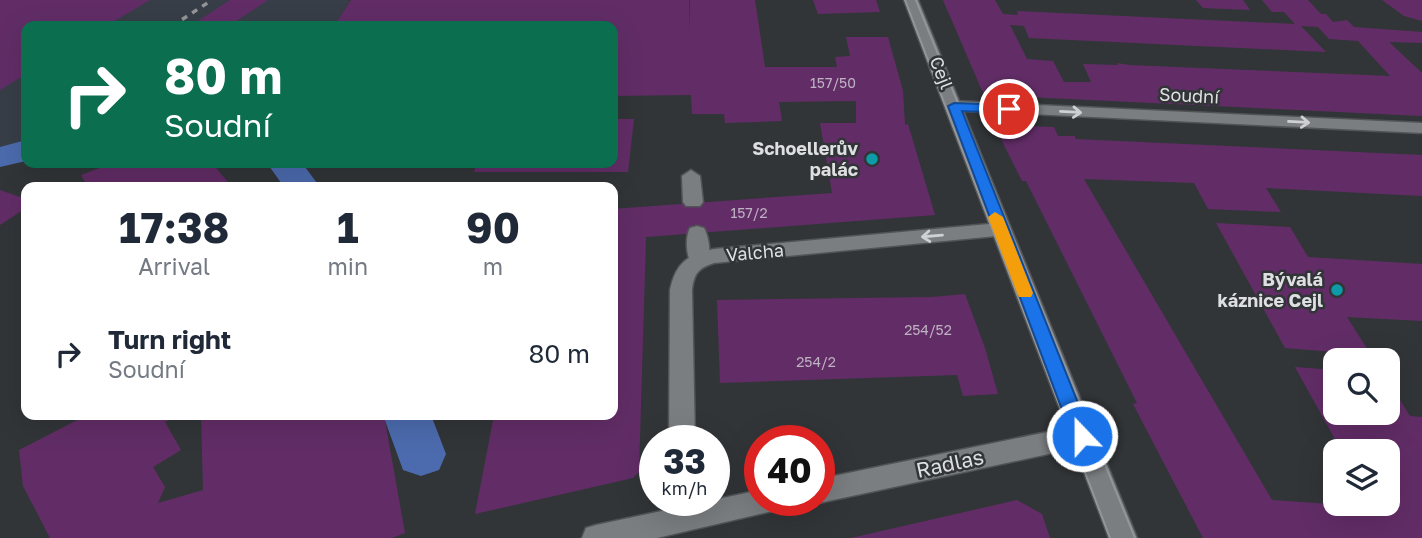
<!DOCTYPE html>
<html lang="en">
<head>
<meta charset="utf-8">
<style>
  :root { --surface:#fff; --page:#f6f6f7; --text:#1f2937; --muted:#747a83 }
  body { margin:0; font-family:"Golos Text",sans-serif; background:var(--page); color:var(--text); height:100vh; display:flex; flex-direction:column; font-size:26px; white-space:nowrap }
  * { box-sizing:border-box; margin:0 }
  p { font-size:23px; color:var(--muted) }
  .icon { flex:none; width:38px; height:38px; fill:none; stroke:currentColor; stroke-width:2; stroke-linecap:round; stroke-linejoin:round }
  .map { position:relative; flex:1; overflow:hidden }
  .sheet { position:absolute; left:21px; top:182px; width:597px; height:238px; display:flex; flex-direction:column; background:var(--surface); border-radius:14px; box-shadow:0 7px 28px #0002 }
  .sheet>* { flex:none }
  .top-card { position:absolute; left:21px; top:21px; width:597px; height:147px; border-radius:14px; box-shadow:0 7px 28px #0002; background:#0b6e4f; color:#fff; overflow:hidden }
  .buttons { position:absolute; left:1323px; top:348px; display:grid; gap:14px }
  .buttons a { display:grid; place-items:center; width:77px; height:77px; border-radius:14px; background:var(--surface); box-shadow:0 7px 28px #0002; font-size:35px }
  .speed { position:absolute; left:639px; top:425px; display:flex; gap:14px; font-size:35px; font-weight:700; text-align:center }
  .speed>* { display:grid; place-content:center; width:91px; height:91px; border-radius:50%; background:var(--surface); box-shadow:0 7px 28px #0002; line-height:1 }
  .speed small { font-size:18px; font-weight:400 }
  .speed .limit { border:10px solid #d22; background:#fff; color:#111 }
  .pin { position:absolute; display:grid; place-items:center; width:60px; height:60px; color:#fff; margin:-30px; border:4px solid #fff; border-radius:50%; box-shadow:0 2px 7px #0007 }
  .me { position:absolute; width:77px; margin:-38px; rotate:338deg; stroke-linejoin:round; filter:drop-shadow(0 0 5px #0008) }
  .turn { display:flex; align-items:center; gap:24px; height:147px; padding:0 28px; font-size:32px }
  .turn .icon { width:91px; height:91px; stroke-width:2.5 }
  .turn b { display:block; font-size:49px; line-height:60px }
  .eta { display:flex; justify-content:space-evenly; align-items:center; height:119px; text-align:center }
  .eta b { font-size:42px; font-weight:700; line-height:49px }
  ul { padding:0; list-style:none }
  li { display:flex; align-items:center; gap:21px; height:105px; padding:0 28px }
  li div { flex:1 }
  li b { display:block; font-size:26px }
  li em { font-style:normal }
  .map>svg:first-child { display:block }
  .built { fill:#373e47 }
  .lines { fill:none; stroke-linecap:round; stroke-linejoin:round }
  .canal { fill:#4c6bae; fill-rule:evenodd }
  .building { fill:#622d67; fill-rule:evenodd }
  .lane-casing { stroke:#515355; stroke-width:3 }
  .street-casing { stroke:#515355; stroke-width:3 }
  .secondary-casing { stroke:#515355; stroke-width:3 }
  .lane { fill:#7b7e81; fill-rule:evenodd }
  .street { fill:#7b7e81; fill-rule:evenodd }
  .secondary { fill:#7b7e81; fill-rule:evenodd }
  .tram { stroke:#939598; stroke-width:2 }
  .rail { stroke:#939598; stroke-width:3.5; stroke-dasharray:6 6; stroke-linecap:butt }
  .oneway { stroke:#ced0d3 }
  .route { fill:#1a73e8; stroke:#114b97; stroke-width:2 }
  .slow { fill:#f59e0b }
  .culture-dot { fill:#0f9aa8; stroke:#323538; stroke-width:2.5 }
  .labels { text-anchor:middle; stroke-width:5; stroke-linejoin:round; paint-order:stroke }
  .number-label { font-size:14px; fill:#beb2c2 }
  .street-label { font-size:18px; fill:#dddfe1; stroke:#323538 }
  .poi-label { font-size:18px; font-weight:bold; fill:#dddfe1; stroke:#323538; text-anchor:end }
  .near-street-label { font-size:21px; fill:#dddfe1; stroke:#323538 }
</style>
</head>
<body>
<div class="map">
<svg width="1422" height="538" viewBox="0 0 1422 538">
  <rect width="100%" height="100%" fill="#323538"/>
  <path class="built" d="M0 0H347L350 1 334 26H26V141L0 149Z"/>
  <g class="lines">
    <g class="canal">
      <path d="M26 140V161L0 167V147Z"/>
      <path d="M267 163H302L320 187H284Z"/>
      <path d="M383 415H431L446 454 439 470 421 476 403 470Z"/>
    </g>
  </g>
  <g class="building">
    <path d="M0 0H150L106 26H26V74L0 90Z"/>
    <path d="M230 0H268L229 26H190Z"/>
    <path d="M351 0H689L690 36V0H755L765 67H837L835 57 850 56 846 37H888L903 91 905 125 908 124 935 215 646 237 639 472 633 478 475 514 494 415H612V209L832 193 820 123H856V101L779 102 782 121 725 123 724 114H692L691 95 612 96V26H334Z"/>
    <path d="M813 0H876L880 12 818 14Z"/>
    <path d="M943 0H995L1003 14 1018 15 1017 11 1295 24 1284 12H1272L1262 0H1308L1321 14H1326L1333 22 1347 20 1354 27 1422 32V43L1389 42 1422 73V116L986 95 983 93ZM1010 25 1024 26 1029 38 1326 52 1301 26 1318 27 1329 39 1358 41 1390 76 1129 65 1117 63 1118 65 1083 64 1091 82H1064L1053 61 1027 59Z"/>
    <path d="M1196 0H1243L1250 10 1203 8Z"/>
    <path d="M1382 0H1422V21L1404 16Z"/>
    <path d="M612 119H634L628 172H474L477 163H612Z"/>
    <path d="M998 125 1054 127 1058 136H1075V139L1422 155V196L1266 188 1281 212 1208 209 1194 183 1084 179 1272 500 1330 504 1323 491 1335 492V504H1388V452H1342L1295 367 1335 370V413H1388V381L1410 416 1422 417V538H1203L1133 404 1137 403 1026 181H1022L1000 137H1004Z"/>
    <path d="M113 163H212L232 187H88L81 175Z"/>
    <path d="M0 190 26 199V208L0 225Z"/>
    <path d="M1216 223 1290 227 1308 257 1422 264V321L1347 317 1371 355 1285 348Z"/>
    <path d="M965 294 985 348 998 394 963 396 957 375 720 383 717 300 932 297Z"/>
    <path d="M87 415H179L165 422 181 450 153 467 165 487 158 503 203 490 201 415H384L405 533 392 538H50L23 486 19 450Z"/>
    <path d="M1017 500 1042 514 1050 538H851Z"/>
  </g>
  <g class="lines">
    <g class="lane-casing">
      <g id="lane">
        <path d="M691 170 700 176 703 202 700 206H686L683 202 682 176Z"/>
        <path d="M697 226 704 228C709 237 712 256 706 265L699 267 692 265C686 256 685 237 690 228Z"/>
      </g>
    </g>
    <g class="street-casing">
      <g id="street">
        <path d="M954 101 1422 123V133L948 110 946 106 948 102Z"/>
        <path d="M1000 223 1007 225 1010 230 1007 235 714 263C698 268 694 274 692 290L695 441H669L670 290C676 262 688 255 714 249Z"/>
        <path d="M1081 425 1090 428 1094 436 1090 444 1081 447 819 503 812 500H819V479Z"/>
        <path d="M760 490V500H784L781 509 657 538H582L586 528 596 525Z"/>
      </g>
    </g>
    <g class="secondary-casing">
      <path id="secondary" d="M904 0H918L1137 538H1109Z"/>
    </g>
    <use href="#lane" class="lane"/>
    <use href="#street" class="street"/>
    <use href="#secondary" class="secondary"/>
    <g class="tram">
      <path d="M905 0 1110 538"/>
      <path d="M916 0 1135 538"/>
    </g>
    <path class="rail" d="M172 26 212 0"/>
  </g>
  <defs><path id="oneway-shaft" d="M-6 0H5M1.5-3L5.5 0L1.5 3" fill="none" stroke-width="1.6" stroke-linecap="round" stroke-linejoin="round" transform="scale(1.75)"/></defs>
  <g class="oneway">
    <use href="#oneway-shaft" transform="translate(1071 112) rotate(3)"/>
    <use href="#oneway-shaft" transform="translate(1299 122) rotate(3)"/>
    <use href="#oneway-shaft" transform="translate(932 236) rotate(175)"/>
  </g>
  <path class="route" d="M954 103 1009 105 1015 109 1009 113 962 111 1091 436 1088 442 1082 444 1075 442 1072 436 948 106Z"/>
  <path class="slow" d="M995 212 1003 217 1033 293 1031 297H1019L1017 293 988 217Z"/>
  <g class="culture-dot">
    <circle cx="872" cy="159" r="7"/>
    <circle cx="1337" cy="290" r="7"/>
  </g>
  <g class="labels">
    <g class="number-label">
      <text x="833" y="88">157/50</text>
      <text x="749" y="218">157/2</text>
      <text x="928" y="335">254/52</text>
      <text x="816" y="367">254/2</text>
    </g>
    <g class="street-label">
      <text transform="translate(941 73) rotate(68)" y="6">Cejl</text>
      <text transform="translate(1189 96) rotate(3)" y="6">Soudní</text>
      <text transform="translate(755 253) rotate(-5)" y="6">Valcha</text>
    </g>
    <g class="poi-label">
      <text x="858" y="155">Schoellerův<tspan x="858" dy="21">palác</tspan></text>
      <text x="1323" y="286">Bývalá<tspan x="1323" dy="21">káznice Cejl</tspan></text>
    </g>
    <g class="near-street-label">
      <text transform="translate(950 464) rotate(-12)" y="7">Radlas</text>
    </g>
  </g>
</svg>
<div class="buttons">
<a><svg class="icon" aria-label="search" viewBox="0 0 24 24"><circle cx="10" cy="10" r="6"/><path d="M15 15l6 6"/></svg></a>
<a><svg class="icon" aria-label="layers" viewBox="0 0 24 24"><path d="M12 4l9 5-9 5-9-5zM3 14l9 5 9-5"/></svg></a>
</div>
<div class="speed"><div>33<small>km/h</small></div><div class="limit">40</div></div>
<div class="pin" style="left:1009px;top:109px;background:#d93025"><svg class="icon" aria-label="arrive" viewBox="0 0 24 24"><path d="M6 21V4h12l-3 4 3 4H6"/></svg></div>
<svg class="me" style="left:1082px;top:436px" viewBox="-20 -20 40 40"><circle r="17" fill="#1a73e8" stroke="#fff" stroke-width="3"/><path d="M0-11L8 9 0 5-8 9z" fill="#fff"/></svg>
<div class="top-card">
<div class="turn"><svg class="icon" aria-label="right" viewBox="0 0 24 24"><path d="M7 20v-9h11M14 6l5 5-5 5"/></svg><div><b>80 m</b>Soudní</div></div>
</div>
<section class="sheet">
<div class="eta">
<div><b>17:38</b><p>Arrival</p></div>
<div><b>1</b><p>min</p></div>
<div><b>90</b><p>m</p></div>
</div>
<ul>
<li><svg class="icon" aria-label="right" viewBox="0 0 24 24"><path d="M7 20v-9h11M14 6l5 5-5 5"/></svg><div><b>Turn right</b><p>Soudní</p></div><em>80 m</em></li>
</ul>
</section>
</div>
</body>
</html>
